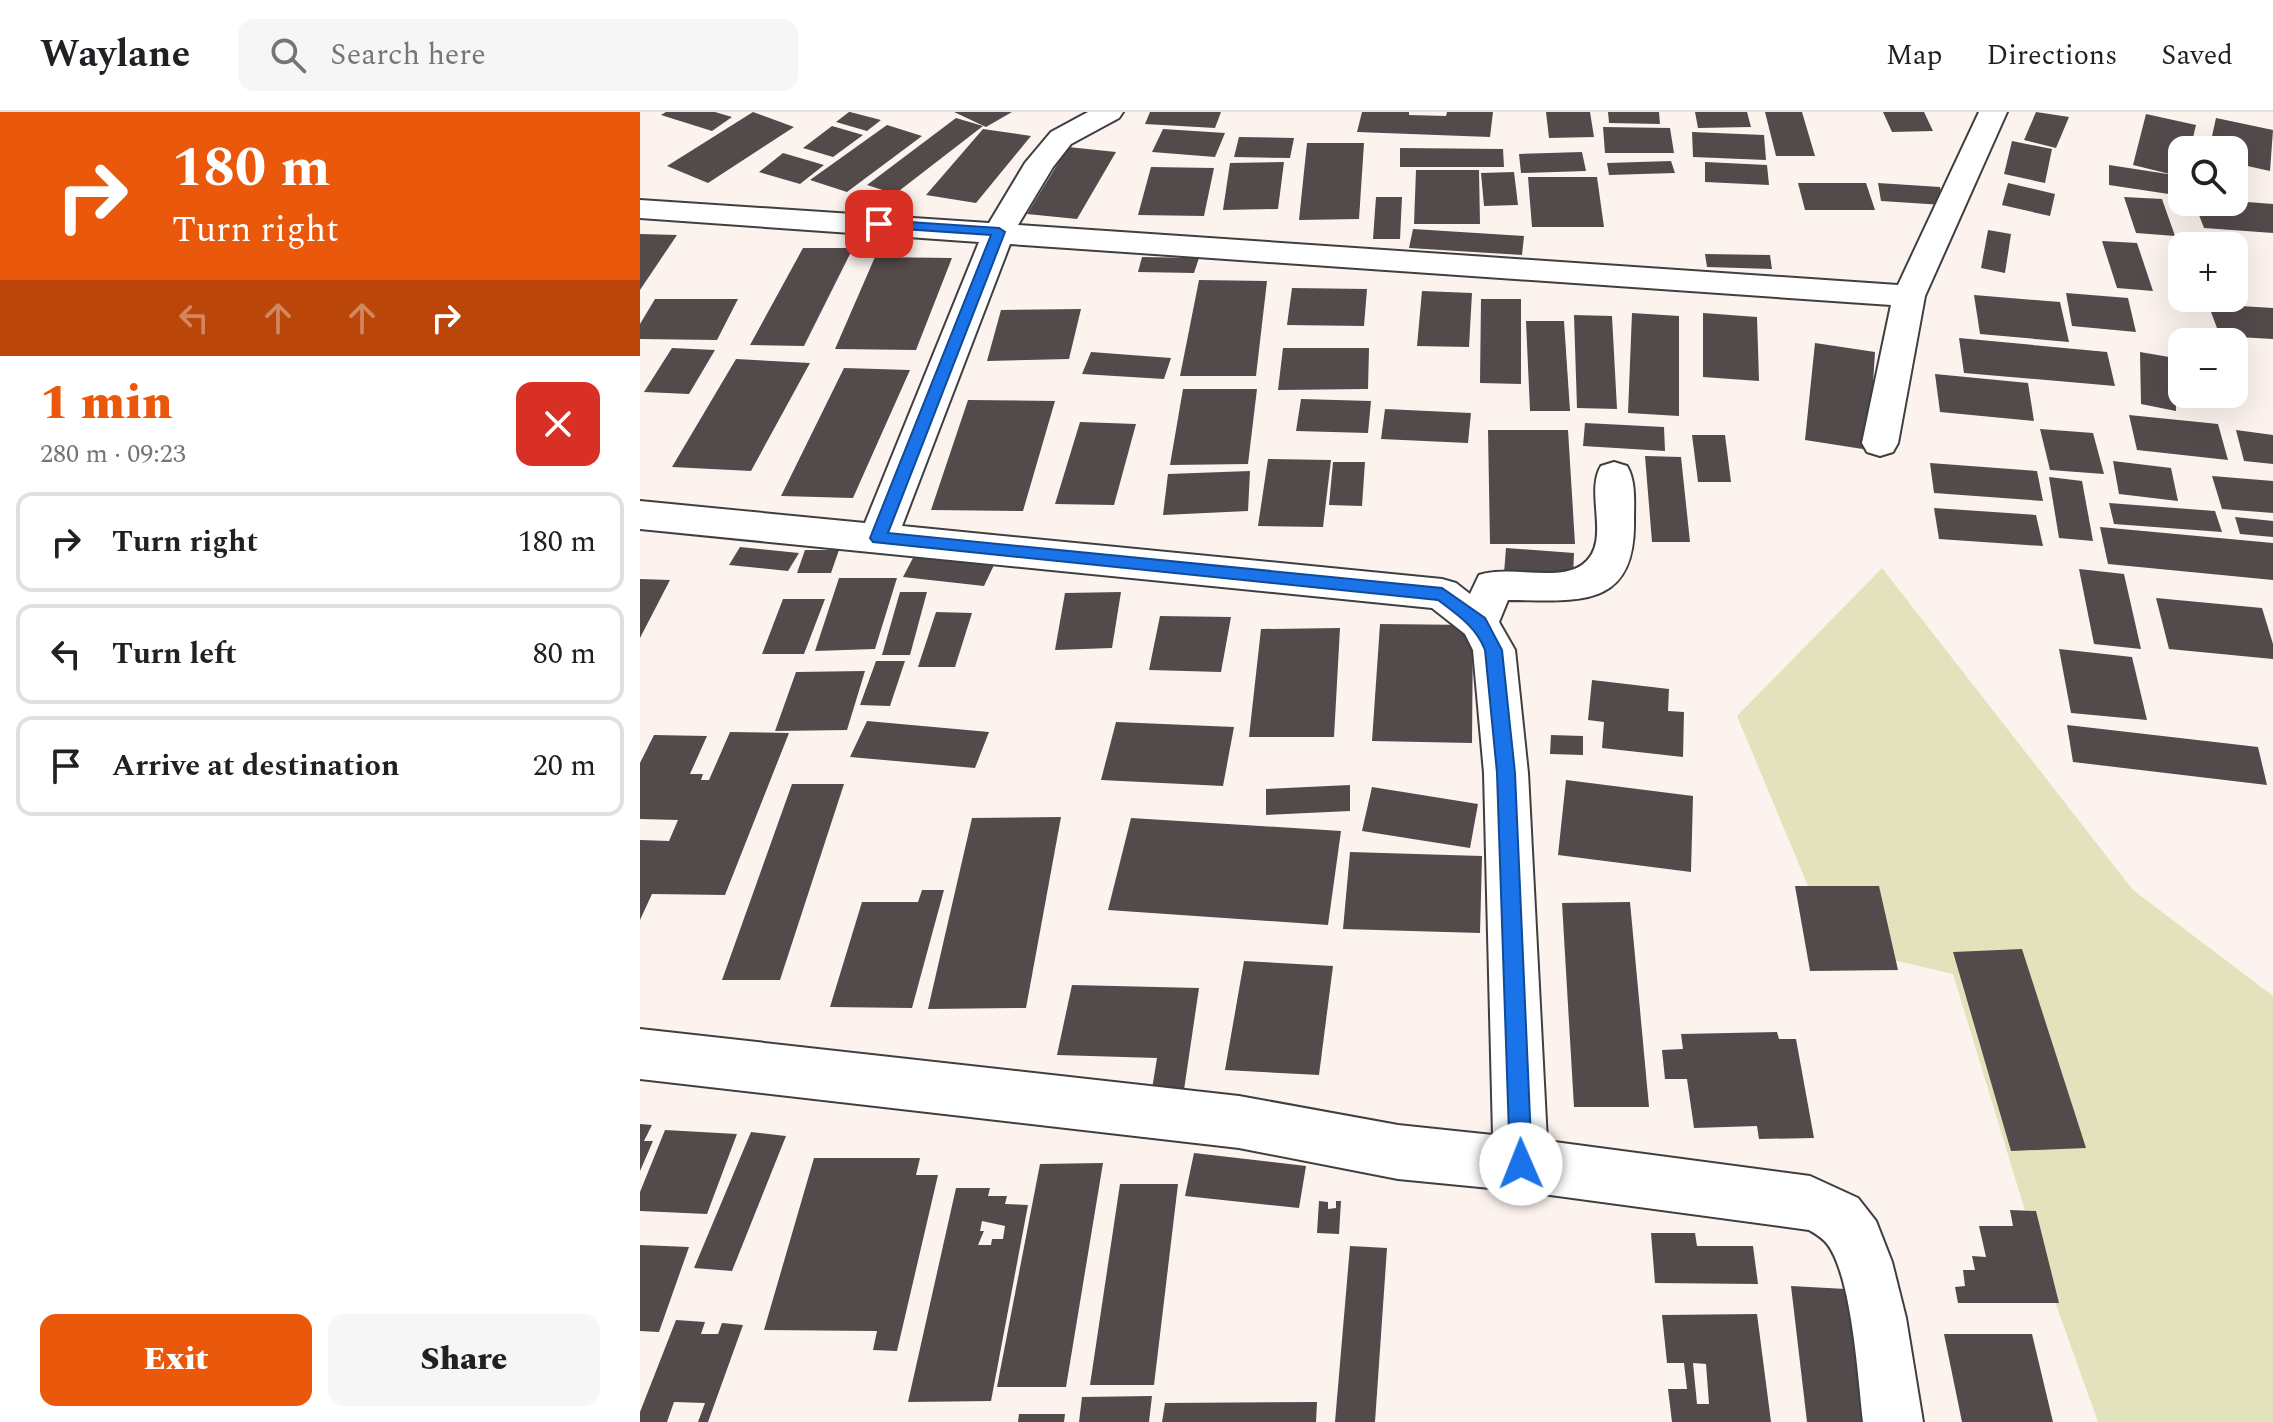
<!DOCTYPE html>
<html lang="en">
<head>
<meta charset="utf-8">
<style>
  :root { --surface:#fff; --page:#f6f6f6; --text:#202124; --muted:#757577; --line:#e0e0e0; --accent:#ea580c }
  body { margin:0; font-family:Spectral,serif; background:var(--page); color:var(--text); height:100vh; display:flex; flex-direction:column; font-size:30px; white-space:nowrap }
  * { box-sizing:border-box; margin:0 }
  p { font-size:26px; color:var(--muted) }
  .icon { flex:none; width:44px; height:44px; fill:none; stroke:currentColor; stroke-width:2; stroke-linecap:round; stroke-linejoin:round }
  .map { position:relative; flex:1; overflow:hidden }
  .details { display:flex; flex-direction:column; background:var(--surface); width:640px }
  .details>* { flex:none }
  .hud { background:#ea580c; color:#fff; overflow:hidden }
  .controls { position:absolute; left:1528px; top:24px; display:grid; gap:16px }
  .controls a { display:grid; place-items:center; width:80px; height:80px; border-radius:16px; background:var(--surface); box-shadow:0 8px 32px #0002; font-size:40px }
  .pin { position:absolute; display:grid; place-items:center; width:68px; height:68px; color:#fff; margin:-34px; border-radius:16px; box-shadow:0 4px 12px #0006 }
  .me { position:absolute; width:88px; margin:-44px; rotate:359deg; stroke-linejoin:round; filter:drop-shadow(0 0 6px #0008) }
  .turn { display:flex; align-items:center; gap:28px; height:168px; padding:0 40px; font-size:36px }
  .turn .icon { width:104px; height:104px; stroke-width:2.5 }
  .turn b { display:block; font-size:56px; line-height:68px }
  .lanes { display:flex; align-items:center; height:76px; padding:0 40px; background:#0003; justify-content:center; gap:40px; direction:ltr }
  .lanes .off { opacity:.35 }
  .round { display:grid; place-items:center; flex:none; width:84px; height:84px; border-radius:16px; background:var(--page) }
  .summary { display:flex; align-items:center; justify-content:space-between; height:136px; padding:0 40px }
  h1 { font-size:48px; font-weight:800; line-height:60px; color:var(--accent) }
  .action { display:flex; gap:16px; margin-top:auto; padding:16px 40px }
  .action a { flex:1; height:92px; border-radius:16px; background:var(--accent); color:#fff; font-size:32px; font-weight:800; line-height:92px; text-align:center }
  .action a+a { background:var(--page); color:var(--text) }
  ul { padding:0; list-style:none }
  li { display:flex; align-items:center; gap:24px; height:100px; margin:0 16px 12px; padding:0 24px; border:4px solid var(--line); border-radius:16px }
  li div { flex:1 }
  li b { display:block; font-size:30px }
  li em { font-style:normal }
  header { display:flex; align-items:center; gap:48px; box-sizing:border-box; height:112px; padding:0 40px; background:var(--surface); border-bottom:2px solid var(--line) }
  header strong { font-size:38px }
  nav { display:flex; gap:44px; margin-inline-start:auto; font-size:28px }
  .search { width:560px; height:72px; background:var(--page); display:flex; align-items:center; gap:20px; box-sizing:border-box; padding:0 28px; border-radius:16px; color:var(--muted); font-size:30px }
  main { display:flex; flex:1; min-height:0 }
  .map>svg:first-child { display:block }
  .green { fill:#e2e3bc }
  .building { fill:#534a4b; fill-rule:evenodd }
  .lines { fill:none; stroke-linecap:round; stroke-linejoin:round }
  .minor-casing { stroke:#3f3f3f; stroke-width:4 }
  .minor { fill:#fff; fill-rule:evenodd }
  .route { fill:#1a73e8; stroke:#114b97; stroke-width:2 }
</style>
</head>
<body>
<header>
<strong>Waylane</strong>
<div class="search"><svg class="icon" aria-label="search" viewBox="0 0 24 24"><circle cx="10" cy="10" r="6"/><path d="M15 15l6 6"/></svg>Search here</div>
<nav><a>Map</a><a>Directions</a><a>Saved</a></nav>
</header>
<main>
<section class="details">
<div class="hud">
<div class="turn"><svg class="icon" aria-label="right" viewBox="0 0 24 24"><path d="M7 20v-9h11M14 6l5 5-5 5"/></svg><div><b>180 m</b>Turn right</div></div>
<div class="lanes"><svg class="icon off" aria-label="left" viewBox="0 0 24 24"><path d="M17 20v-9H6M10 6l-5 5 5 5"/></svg><svg class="icon off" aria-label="ahead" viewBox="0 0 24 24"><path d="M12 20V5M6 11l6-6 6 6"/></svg><svg class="icon off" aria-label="ahead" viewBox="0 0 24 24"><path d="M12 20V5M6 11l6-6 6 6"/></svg><svg class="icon" aria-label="right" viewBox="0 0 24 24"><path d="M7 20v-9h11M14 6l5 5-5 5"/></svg></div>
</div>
<div class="summary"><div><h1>1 min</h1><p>280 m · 09:23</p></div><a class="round" style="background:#d93025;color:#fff"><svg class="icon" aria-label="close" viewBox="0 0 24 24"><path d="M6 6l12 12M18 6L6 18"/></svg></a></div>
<ul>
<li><svg class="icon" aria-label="right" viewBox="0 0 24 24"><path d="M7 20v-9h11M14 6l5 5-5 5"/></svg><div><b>Turn right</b></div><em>180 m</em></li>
<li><svg class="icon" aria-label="left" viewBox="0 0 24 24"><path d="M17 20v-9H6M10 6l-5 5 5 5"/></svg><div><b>Turn left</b></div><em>80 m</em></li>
<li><svg class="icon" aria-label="arrive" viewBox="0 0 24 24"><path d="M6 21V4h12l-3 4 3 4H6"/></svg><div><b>Arrive at destination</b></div><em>20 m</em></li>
</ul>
<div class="action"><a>Exit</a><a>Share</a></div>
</section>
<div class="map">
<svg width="1633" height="1310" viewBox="0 0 1633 1310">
  <rect width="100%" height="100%" fill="#fdf3ee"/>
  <path class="green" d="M1242 456 1493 778 1633 884V1310H1458L1400 1148 1313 862 1193 834 1097 604Z"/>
  <g class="building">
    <path d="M26 0H75L92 5 72 19 21 3Z"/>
    <path d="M113 0 154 15 68 71 27 54Z"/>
    <path d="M209 0H210L241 8 227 19 196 10Z"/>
    <path d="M314 0H372L346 15Z"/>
    <path d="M510 0H581L575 16 505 12Z"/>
    <path d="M722 0H769V3L806 4 807 0H853L850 25 717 20Z"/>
    <path d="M906 0H950L954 25 909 26Z"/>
    <path d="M968 0H1019L1020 12 969 11Z"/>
    <path d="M1055 0H1107L1111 15 1058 16Z"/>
    <path d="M1125 0H1162L1175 44H1136Z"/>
    <path d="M1243 0H1284L1293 19 1252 20Z"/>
    <path d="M1396 0 1429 5 1416 36 1384 28Z"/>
    <path d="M1506 2 1556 13 1550 38H1542V84L1469 73V53L1534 63 1493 53Z"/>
    <path d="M316 6 343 14 255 82 227 73Z"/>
    <path d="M1576 6 1633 18 1630 59 1594 51V38H1569Z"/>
    <path d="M247 13 282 24 207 80 170 68Z"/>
    <path d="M192 14 223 23 193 45 163 36Z"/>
    <path d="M963 15 1030 16 1034 41H965Z"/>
    <path d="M343 17 391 24 336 91 286 83Z"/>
    <path d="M523 17 585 21 575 45 512 40Z"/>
    <path d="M1052 20 1124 23 1126 48 1053 45Z"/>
    <path d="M599 25 654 26 650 46 594 45Z"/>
    <path d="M1372 29 1412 37 1405 71 1364 62Z"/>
    <path d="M667 31H724L719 107 659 108Z"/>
    <path d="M428 35 476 40 437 107 387 102Z"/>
    <path d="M760 36 863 37 864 55H760Z"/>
    <path d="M942 40 946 59 881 61 879 42Z"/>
    <path d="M143 41 184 53 160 72 119 60Z"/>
    <path d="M1031 49 1035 61 969 63 967 51Z"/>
    <path d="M644 50 638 97 583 98 590 51Z"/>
    <path d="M1065 50 1127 53 1129 73 1065 70Z"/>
    <path d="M511 55 574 56 564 104 498 103Z"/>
    <path d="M776 58H839L840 112H774Z"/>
    <path d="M874 60 878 93 844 94 841 61Z"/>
    <path d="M888 65H957L964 115H892Z"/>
    <path d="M1158 71H1226L1235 98H1165Z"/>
    <path d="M1238 71 1300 75 1303 93 1241 89Z"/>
    <path d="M1368 71 1415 82 1410 104 1362 93Z"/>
    <path d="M736 85H762L760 127H733Z"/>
    <path d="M1484 85 1522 87 1535 124 1496 121Z"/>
    <path d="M1594 89 1633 92V121L1564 116 1554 90Z"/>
    <path d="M773 117 884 124 882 143 769 136Z"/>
    <path d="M1348 118 1371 122 1365 161 1341 156Z"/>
    <path d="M0 122 37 123 0 178Z"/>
    <path d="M1462 129 1497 131 1513 179 1477 176Z"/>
    <path d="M163 136H213L164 234 110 233Z"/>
    <path d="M1065 142 1130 143 1132 157 1067 155Z"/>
    <path d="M235 145 312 146 276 238 195 237Z"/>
    <path d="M502 145 559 146 554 161 498 160Z"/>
    <path d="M559 168 627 169 616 264H540Z"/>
    <path d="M652 176 727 177 724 214 647 213Z"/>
    <path d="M782 179 832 181 829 235 777 234Z"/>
    <path d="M1426 181 1488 186 1496 220 1432 214Z"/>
    <path d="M1334 183 1420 190 1429 230 1340 222Z"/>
    <path d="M15 187H98L77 228 0 227V212Z"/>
    <path d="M841 187H881V272L840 271Z"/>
    <path d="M1568 192 1633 196V227L1580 224Z"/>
    <path d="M441 197 429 247 347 249 361 198Z"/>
    <path d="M992 201 1039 204V304L988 301Z"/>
    <path d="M1063 201 1117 205 1119 269 1063 265Z"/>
    <path d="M934 203 972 204 977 297 937 296Z"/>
    <path d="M886 209H924L930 299H890Z"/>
    <path d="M1319 226 1467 240 1475 274 1324 261Z"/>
    <path d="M1175 231 1235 240 1229 338 1165 328Z"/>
    <path d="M32 236 75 238 49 282 4 280Z"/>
    <path d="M643 236H729L728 277 638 278Z"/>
    <path d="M451 240 531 246 524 267 442 262Z"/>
    <path d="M1500 240 1535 246 1536 299 1501 292Z"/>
    <path d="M96 247 170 251 111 359 32 355Z"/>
    <path d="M204 256 270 258 213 386 141 384Z"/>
    <path d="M1295 262 1388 271 1394 309 1300 300Z"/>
    <path d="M543 277H617L608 352 530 353Z"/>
    <path d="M661 287 731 289 728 321 656 319Z"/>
    <path d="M328 288 415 289 383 399 291 398Z"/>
    <path d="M745 297 831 301 828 331 741 327Z"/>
    <path d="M1489 303 1578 312 1588 348 1497 338Z"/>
    <path d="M440 310 496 312 474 393 415 392Z"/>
    <path d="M945 311 1024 315 1025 339 943 334Z"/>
    <path d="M1400 317 1453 321 1464 362 1410 358Z"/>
    <path d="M848 318H928L935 432H850Z"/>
    <path d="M1596 318 1633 323V352L1604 349Z"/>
    <path d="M1052 323H1085L1091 370H1058Z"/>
    <path d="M1005 344 1041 345 1050 430H1012Z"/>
    <path d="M628 347 691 348 683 415 618 414Z"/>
    <path d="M1473 349 1531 356 1538 389 1479 382Z"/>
    <path d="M693 350H725L722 394 689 393Z"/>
    <path d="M1290 351 1397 359 1403 389 1294 381Z"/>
    <path d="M610 359 608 399 523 403 528 362Z"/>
    <path d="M1572 364 1633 369V401L1582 397Z"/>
    <path d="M1409 365 1442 369 1453 429 1419 426Z"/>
    <path d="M1469 391 1575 399 1582 420 1474 412Z"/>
    <path d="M1294 396 1396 403 1403 434 1299 427Z"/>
    <path d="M1595 405 1633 409V425L1600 422Z"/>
    <path d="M1460 415 1633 431V468L1468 452Z"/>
    <path d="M100 435 159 441 148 459 89 453Z"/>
    <path d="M866 436 934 441 933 466 864 461Z"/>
    <path d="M165 438H199L191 461H157Z"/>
    <path d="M274 444 354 453 344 474 263 465Z"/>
    <path d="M1439 457 1484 462 1501 537 1454 532Z"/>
    <path d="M199 466H257L235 537 175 539Z"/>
    <path d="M0 467 30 468 0 526Z"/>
    <path d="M260 480H287L270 543H242Z"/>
    <path d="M481 480 472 536 415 538 425 481Z"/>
    <path d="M1516 486 1622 496 1633 532V547L1529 537Z"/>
    <path d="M143 487H185L164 542H122Z"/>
    <path d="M296 500 332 501 315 555H278Z"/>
    <path d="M520 504 591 505 581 560 509 558Z"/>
    <path d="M740 512 833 513 832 631 732 629Z"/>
    <path d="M700 516 694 625H609L621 517Z"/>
    <path d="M1419 537 1492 545 1507 608 1431 601Z"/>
    <path d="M236 549H265L250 594 220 593Z"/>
    <path d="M225 559 207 618 135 619 156 560Z"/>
    <path d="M952 568 1029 577 1028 599 1044 600 1043 645 962 636 964 610 948 608Z"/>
    <path d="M227 609 349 620 335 656 210 645Z"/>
    <path d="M476 610 594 615 583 674 461 668Z"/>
    <path d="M1427 613 1618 635 1627 673 1433 650Z"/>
    <path d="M90 620 149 621 85 783 12 782 0 808V728L29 729 38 708 0 707V651L14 623 67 624 50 662H63L61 668H69Z"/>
    <path d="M911 623 943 624V643L910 642Z"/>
    <path d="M926 668 1053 684 1051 760 918 743Z"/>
    <path d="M152 672H204L140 868H82Z"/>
    <path d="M710 673V699L626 703V677Z"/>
    <path d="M732 675 838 692 830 736 722 719Z"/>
    <path d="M421 705 386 896 288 897 332 706Z"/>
    <path d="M491 706 701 719 688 813 468 798Z"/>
    <path d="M710 740 842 744 840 821 703 817Z"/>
    <path d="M1155 774H1239L1258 858 1170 859Z"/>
    <path d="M282 778H304L272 896 190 895 222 790H278Z"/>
    <path d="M990 790 1009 995H934L922 791Z"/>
    <path d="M1382 837 1446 1036 1371 1039 1313 840Z"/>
    <path d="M604 849 693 854 679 963 585 958Z"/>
    <path d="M432 873 559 876 544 978 512 977 517 946 417 943Z"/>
    <path d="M1137 920 1139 927H1156L1174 1026 1119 1027 1117 1014 1054 1016 1047 967H1025L1022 938 1043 937 1041 922Z"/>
    <path d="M0 1012 12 1013 4 1029H13L0 1059Z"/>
    <path d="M25 1018 97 1022 67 1102 0 1099V1080Z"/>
    <path d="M111 1020 146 1024 92 1159 54 1156Z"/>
    <path d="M554 1041 666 1054 659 1096 545 1084Z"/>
    <path d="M174 1046H280L276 1063H298L257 1239 233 1238 237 1219 124 1218Z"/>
    <path d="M463 1051 426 1275H357L400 1052Z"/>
    <path d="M480 1072H538L514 1273H450Z"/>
    <path d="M316 1076H350L348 1084H367L365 1092 388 1093 351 1289 268 1290ZM342 1109 365 1114 363 1127H352L351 1133H338L344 1119H340Z"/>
    <path d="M679 1089 688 1090V1097L696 1096V1089H701L699 1122 677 1121Z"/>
    <path d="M1370 1098 1396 1099 1419 1191H1318L1315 1175 1325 1174 1323 1158H1335L1332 1144 1346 1145 1339 1114H1373Z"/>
    <path d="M1011 1121H1055L1057 1134H1113L1118 1172 1015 1171Z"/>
    <path d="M0 1133 49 1135 19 1220 0 1219Z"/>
    <path d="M710 1134 747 1136 735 1310H695Z"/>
    <path d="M1151 1174 1206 1177 1225 1310H1167Z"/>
    <path d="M1117 1202 1131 1310H1032L1028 1277H1047L1044 1251H1027L1022 1203ZM1053 1251 1066 1252 1069 1292H1057Z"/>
    <path d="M36 1208 65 1210 61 1222H78L82 1211 103 1213 68 1310H58L65 1291 34 1290 27 1310H0V1300Z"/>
    <path d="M1304 1222H1392L1413 1310H1322Z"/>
    <path d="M512 1284 509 1310H439L442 1285Z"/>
    <path d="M677 1290 676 1310H522L525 1291Z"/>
    <path d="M379 1302H425L424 1310H378Z"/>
  </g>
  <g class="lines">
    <g class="minor-casing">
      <path id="minor" d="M448 0H483L479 6 431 32 413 55 378 113 1258 173 1339 0H1367L1285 184 1258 331 1253 340 1240 344 1227 340 1222 331 1251 193 370 132 262 414 802 467 816 471 830 482 839 463C870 453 918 470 942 453 973 431 944 382 961 354L974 350 987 354C996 369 994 390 994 408 996 500 934 488 868 488L859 510 875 538 888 661 907 1029 1170 1064 1218 1086 1236 1109 1252 1150 1266 1206 1283 1310H1223C1218 1267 1212 1166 1188 1133 1183 1126 1176 1122 1169 1118L881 1079 758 1067 599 1036 0 967V917L599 984 758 1013 853 1023 844 661 833 538 825 522 792 496 0 417V389L225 411 339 130 0 106V88L349 111 385 51 411 20Z"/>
    </g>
    <use href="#minor" class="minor"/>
  </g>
  <path class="route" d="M239 108 359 116 365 120 248 421 802 476 845 506 862 538 875 661 892 1052 889 1059 881 1063 873 1059 870 1052 857 661 845 538C836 515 818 503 798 488L233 430 230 426 351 123 234 115V109Z"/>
</svg>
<div class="controls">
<a><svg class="icon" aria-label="search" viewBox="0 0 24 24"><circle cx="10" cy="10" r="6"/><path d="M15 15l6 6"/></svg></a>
<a>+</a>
<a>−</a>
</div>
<div class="pin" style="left:239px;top:112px;background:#d93025"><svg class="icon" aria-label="arrive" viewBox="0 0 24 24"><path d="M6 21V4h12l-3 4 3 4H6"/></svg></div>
<svg class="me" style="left:881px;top:1052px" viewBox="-20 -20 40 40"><circle r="19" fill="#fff"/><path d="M0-13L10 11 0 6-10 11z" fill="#1a73e8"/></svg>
</div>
</main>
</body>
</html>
